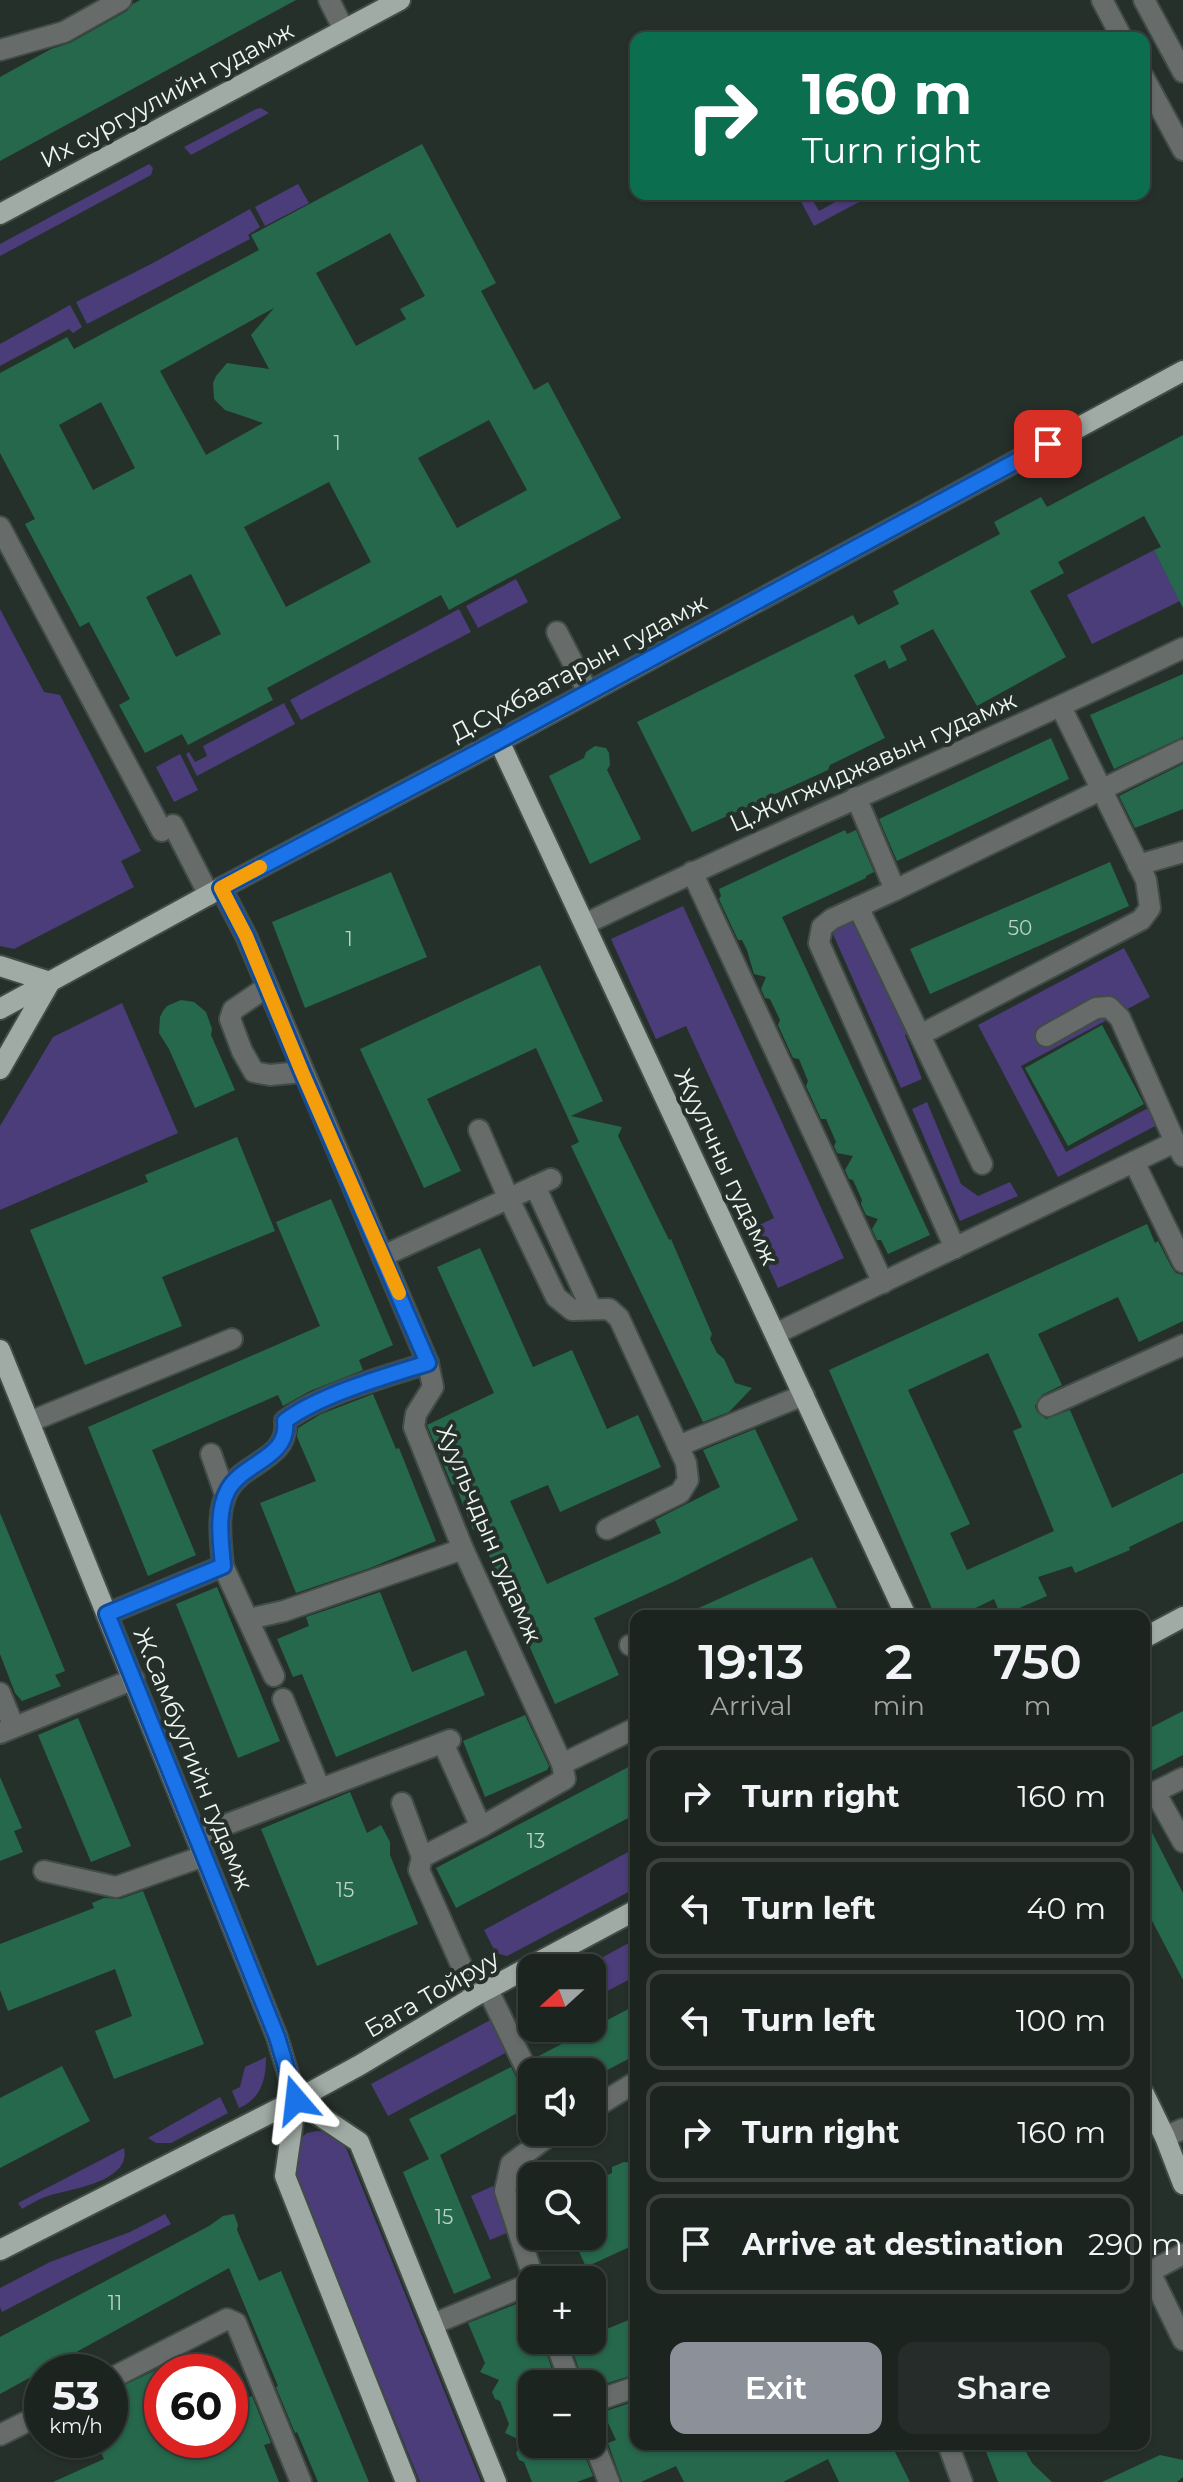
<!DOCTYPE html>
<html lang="en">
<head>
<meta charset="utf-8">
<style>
  :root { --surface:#1c2420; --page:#252c29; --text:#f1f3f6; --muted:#a0a4a5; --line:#3a413e; --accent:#8c9099 }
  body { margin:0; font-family:Montserrat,sans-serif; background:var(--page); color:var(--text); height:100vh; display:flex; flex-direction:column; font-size:30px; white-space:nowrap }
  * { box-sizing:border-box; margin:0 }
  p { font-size:26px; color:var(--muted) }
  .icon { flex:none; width:44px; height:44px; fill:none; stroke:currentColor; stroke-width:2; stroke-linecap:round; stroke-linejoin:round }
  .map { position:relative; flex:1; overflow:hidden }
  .drawer { position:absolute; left:630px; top:1610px; width:520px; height:840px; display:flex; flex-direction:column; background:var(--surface); border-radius:16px; box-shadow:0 2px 6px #0004,0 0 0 2px var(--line) }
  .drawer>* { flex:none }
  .top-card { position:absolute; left:630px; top:32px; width:520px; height:168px; border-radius:16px; box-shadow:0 2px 6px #0004,0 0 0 2px var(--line); background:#0b6e4f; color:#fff; overflow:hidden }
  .needle { width:52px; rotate:249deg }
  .buttons { position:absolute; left:518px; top:1954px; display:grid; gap:16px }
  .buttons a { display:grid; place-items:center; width:88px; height:88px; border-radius:16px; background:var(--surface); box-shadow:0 2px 6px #0004,0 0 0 2px var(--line); font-size:40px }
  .speed { position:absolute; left:24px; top:2354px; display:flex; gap:16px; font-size:40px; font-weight:700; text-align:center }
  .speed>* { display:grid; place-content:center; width:104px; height:104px; border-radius:50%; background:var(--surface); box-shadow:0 2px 6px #0004,0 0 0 2px var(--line); line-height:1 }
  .speed small { font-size:20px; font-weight:400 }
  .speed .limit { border:12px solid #d22; background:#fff; color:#111 }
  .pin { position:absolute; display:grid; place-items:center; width:68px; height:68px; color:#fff; margin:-34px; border-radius:16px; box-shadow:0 4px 12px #0006 }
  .me { position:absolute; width:88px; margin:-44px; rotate:343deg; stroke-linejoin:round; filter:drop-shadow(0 0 6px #0008) }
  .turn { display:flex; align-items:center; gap:28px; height:168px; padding:0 40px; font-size:36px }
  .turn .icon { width:104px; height:104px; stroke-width:2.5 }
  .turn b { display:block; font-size:56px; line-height:68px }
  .eta { display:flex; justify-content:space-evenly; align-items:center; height:136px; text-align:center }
  .eta b { font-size:48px; font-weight:600; line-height:56px }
  .action { display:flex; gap:16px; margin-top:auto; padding:16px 40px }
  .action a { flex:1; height:92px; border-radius:16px; background:var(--accent); color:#fff; font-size:32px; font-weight:600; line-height:92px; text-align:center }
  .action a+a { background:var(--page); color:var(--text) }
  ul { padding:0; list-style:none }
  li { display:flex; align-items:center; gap:24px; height:100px; margin:0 16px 12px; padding:0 24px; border:4px solid var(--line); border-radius:16px }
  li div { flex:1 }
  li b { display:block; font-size:30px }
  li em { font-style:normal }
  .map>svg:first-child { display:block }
  .green { fill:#4b3c7a }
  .building { fill:#25684c; fill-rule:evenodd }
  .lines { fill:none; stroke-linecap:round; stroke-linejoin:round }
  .minor-casing { stroke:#424c47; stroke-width:24 }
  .major-casing { stroke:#424c47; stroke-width:24 }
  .minor { stroke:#676c6a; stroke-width:20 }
  .major { stroke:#a0aba5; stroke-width:20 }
  .route-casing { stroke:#114b97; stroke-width:20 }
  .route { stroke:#1a73e8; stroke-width:14 }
  .slow { stroke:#f59e0b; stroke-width:14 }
  .labels { text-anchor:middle; stroke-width:8; stroke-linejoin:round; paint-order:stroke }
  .number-label { font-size:20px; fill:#bcd2c8 }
  .street-label { font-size:24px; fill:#eff6f2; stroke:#26302b }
</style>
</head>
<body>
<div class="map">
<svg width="1183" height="2482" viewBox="0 0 1183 2482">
  <rect width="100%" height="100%" fill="#26302b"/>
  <g class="green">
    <path d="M261 108 269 113 191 155 184 147 256 109Z"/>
    <path d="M149 164 153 168 151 175 0 256V244Z"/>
    <path d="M298 184 309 203 265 226 255 207Z"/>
    <path d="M797 194H809L819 211 850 194H874L814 226Z"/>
    <path d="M250 209 260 227 248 235 250 239 87 324 76 302 153 263Z"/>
    <path d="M70 305 82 327 73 333 69 329 0 366V344Z"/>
    <path d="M1154 550 1180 601 1092 644 1067 595Z"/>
    <path d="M516 579 528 602 478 628 466 606Z"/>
    <path d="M0 609 44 692 60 695 141 851 121 861 134 887 14 949 0 946Z"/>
    <path d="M459 609 471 632 301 720 290 700Z"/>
    <path d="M284 703 295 724 197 776 186 754 189 752 195 762 207 756 203 746Z"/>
    <path d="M180 754 198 790 174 802 156 767Z"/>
    <path d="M683 906 844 1258 778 1288 751 1229 774 1218 686 1026 656 1039 611 939Z"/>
    <path d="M862 911 913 1031 905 1035 922 1079 901 1088 833 934 842 921Z"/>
    <path d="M1124 948 1150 997 1021 1066 1066 1152 1150 1107 1159 1124 1058 1177 978 1025Z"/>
    <path d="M122 1003 178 1133 0 1210V1126L53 1037Z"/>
    <path d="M927 1102 961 1184 978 1196 1010 1182 1018 1196 960 1221 912 1109Z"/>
    <path d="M628 1852 636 1859V1888L507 1956 496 1953 484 1930Z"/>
    <path d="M636 1939V1976L592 1999V1968H583Z"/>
    <path d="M494 2018 511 2050 388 2116 371 2084Z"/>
    <path d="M266 2057C266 2081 261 2098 239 2108L232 2091 240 2087 245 2067Z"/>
    <path d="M220 2097 228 2113 171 2143H156L148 2138Z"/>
    <path d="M317 2131C330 2131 340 2139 347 2150L481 2482H420L294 2174 297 2141 307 2133Z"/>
    <path d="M124 2148C132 2183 67 2189 45 2197 37 2200 29 2205 22 2209L18 2203Z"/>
    <path d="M493 2186 511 2231 490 2240 471 2196Z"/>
    <path d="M165 2214 171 2224 2 2312 0 2307V2288L50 2262 130 2232Z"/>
  </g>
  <g class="building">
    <path d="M140 0H296L0 161V77L51 49 70 43 127 11 133 4Z"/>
    <path d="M422 144 496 283 481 291 534 390 548 382 621 518 449 610 441 595 267 688 273 700 188 745 182 734 145 753 119 705 130 699 89 622 80 627 25 524 35 519 0 453V373L67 337 74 349 259 250 251 235ZM390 233 425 296 400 309 406 319 356 346 316 273ZM274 308 251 335 269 369 227 363 216 376 213 383 214 399 225 410 263 423 206 455 160 371ZM101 402 135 468 93 490 59 425ZM489 420 527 490 457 528 418 458ZM329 482 371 562 286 607 244 527ZM191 574 221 634 176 657 146 597Z"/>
    <path d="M1183 435V608L1154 550 1161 547 1144 516 1058 562 1064 573 1030 591 1066 657 977 706 933 629 900 646 907 660 889 669 885 660 854 675 885 738 830 765 828 770 692 832 637 722 853 615 858 625 899 604 893 591 1000 534 994 522 1041 497 1047 507Z"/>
    <path d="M1183 674V737L1114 769 1090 715Z"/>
    <path d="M1051 738 1069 779 897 861 879 819Z"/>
    <path d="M595 746 606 748 609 753 610 765 607 770 641 839 590 864 549 776 584 758 586 752Z"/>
    <path d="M1183 764V809L1135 828 1119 796Z"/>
    <path d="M845 830 847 834 856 830 874 872 866 876V878L782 917 930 1235 888 1254 881 1240H877L872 1229 878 1219 866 1215 861 1204 862 1200 853 1180 849 1179 845 1170 853 1156 837 1153 834 1146 836 1142 826 1119H821L806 1086 808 1081 799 1059 793 1058 778 1025 780 1020 770 999 765 998 761 989 766 977 754 974 747 950 742 940H738L719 899 721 896 719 889Z"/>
    <path d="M1110 862 1129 906 930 994 910 949Z"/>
    <path d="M391 872 427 957 305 1008 272 922Z"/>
    <path d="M540 965 603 1101 571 1116 622 1127 618 1136 669 1240 671 1239 712 1334 710 1339 717 1353 724 1359 735 1383 752 1388 729 1412 703 1422 571 1146 579 1142 536 1048 427 1099 461 1171 424 1188 360 1049Z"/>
    <path d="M181 1000 194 1002 206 1012 212 1029 211 1035 235 1090 195 1108 169 1049 159 1033 160 1017 163 1011 167 1006Z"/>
    <path d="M1102 1025 1144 1104 1068 1146 1025 1068Z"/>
    <path d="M237 1137 275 1231 162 1277 182 1326 85 1365 30 1230 148 1182 145 1175Z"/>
    <path d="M331 1199 393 1345 359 1360 363 1370 310 1391 283 1406 278 1395 152 1450 196 1555 148 1576 88 1427 320 1326 276 1222Z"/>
    <path d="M1147 1224 1155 1243 1158 1241 1172 1268 1176 1273 1183 1275V1321L1139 1342 1118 1297 1038 1334 1062 1385 1042 1395 1035 1406 1037 1412 1046 1419 1070 1410 1112 1508 1183 1473V1521L1129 1547 1130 1550 1075 1573 1072 1566 1038 1577 1047 1596 1001 1616 994 1599 959 1616H935L829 1370ZM988 1353 1022 1427 1013 1431 1054 1531 967 1570 950 1533 970 1524 908 1390Z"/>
    <path d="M480 1248 533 1367 572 1350 607 1429 638 1415 661 1467 560 1512 548 1485 510 1501 547 1584 661 1533 655 1520 720 1487 703 1450 755 1429 798 1520 673 1582 594 1618 619 1675 555 1704 477 1528 473 1530 455 1484 452 1485 427 1425 494 1393 437 1267Z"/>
    <path d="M373 1394 396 1449 399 1448 436 1541 370 1568 296 1593 260 1503 316 1481 297 1437 298 1428 321 1414Z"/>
    <path d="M0 1513 65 1671 55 1675 61 1686 22 1701 15 1693 0 1654Z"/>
    <path d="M812 1557 841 1616H681Z"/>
    <path d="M217 1587 280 1741 238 1758 176 1604Z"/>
    <path d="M380 1592 412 1672 466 1650 485 1695 336 1757 302 1674 293 1677 277 1639 309 1626 306 1617Z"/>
    <path d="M1183 1711V1755L1144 1775V1731Z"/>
    <path d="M525 1715 549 1766 547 1770 485 1797 463 1741Z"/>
    <path d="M78 1718 131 1846 91 1862 38 1735Z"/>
    <path d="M636 1763V1814L456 1908 436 1868Z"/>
    <path d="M0 1777 22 1828 14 1831 23 1852 0 1861Z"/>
    <path d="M350 1792 367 1833 381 1825 390 1842V1855L418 1924 317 1966 261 1829Z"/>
    <path d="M1144 1817 1183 1893V1980L1144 1905Z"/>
    <path d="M143 1891 204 2044 114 2079 95 2031 132 2016 115 1969 8 2011 0 1990V1944L94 1908 92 1903 104 1898 120 1899Z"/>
    <path d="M636 2005V2055L592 2078V2072H542L535 2058Z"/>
    <path d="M62 2066 90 2121 0 2168V2098Z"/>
    <path d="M511 2067 521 2087 529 2093 532 2105 440 2155 491 2278 454 2294 403 2172 429 2159 409 2119Z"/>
    <path d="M624 2162 633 2163 636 2170V2244L586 2267 572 2236H592V2182L612 2173V2167Z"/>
    <path d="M234 2214 238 2225 237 2230 259 2281 281 2271 369 2482H318L297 2432 295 2433 276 2387 278 2386 229 2268 0 2394V2337L209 2226 223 2216Z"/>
    <path d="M524 2301 532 2321V2340H542L557 2384H532V2444H580L593 2476 577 2482H532L524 2462 519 2460 516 2453 521 2444H529L505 2433 509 2424 500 2401 495 2399 492 2392 499 2380 480 2372 485 2363 468 2323Z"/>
    <path d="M636 2317V2374L592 2388V2384H584L569 2340H592V2335Z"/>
    <path d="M162 2367V2440H230V2405L252 2396 271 2443 264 2445 279 2482H53L104 2459 95 2440H110V2392Z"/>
    <path d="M636 2401V2444H891L910 2482H839L828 2459 783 2482H684L676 2466 641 2482H622L608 2443 616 2440 603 2412Z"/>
    <path d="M983 2444H1022L1032 2463 1052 2482H998Z"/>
    <path d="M1160 2455 1183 2460V2477L1177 2482H1102Z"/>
  </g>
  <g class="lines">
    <g class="minor-casing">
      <g id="minor">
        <path d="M329 0 344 30"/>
        <path d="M1102 0 1122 38"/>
        <path d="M1144 0 1183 72"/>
        <path d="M0 50 64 32 121 0"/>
        <path d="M1144 78 1183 150"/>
        <path d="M0 527 162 831"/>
        <path d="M557 632 588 692"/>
        <path d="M856 797 895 890 832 919 822 927 819 943 955 1248"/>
        <path d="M173 825 209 895"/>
        <path d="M1138 865 1183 852"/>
        <path d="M692 872 883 1283"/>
        <path d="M221 888 246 936 428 1363 433 1387 416 1414 414 1427 463 1549 562 1764 565 1779 481 1827 422 1857 419 1870 475 1996"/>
        <path d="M895 890 1183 750"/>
        <path d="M858 907 982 1164"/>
        <path d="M585 924C782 828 986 744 1183 648"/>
        <path d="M267 987 233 1010 230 1019 242 1051 254 1072 270 1075 302 1072"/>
        <path d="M920 1035 1141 920 1150 908 1146 880 1061 707"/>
        <path d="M1046 1036 1096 1008 1109 1007 1120 1018 1175 1142"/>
        <path d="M479 1130 508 1197 556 1297 572 1310 609 1309 619 1318 686 1463 688 1480 680 1493 607 1529"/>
        <path d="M1134 1162 1183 1262"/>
        <path d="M535 1186 591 1308"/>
        <path d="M383 1256 551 1179"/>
        <path d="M775 1334 1175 1142 1183 1156"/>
        <path d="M1048 1406 1183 1345"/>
        <path d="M29 1422 232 1339"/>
        <path d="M678 1446 804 1395"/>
        <path d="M211 1454 225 1494"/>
        <path d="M223 1566 274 1676"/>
        <path d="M107 1614 223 1566C221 1542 216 1512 228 1490 243 1462 290 1459 285 1421 318 1395 387 1376 428 1363"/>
        <path d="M249 1619 284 1611 463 1549"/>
        <path d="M630 1645 636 1644"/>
        <path d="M0 1693 14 1727"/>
        <path d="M283 1699 320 1789"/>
        <path d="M0 1733 134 1679"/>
        <path d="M443 1743 481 1827"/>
        <path d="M562 1764 636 1728"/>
        <path d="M1183 1778 1155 1792 1183 1842"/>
        <path d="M402 1803 422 1857"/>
        <path d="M196 1836 450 1740"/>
        <path d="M44 1871 116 1887 204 1856"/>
        <path d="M488 1990 532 2081"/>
        <path d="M592 2109 636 2082"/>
        <path d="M1165 2137 1183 2129"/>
        <path d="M1150 2272 1183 2340"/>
        <path d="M1144 2275 1183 2254"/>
        <path d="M534 2280 505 2191 511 2164 554 2132"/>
        <path d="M433 2324 532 2283"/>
        <path d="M555 2340 571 2384"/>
        <path d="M110 2379 227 2319 236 2323 301 2482"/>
        <path d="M592 2402 636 2387"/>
        <path d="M0 2435 42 2414"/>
        <path d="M592 2439 609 2482"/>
        <path d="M948 2444 962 2482"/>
      </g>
    </g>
    <g class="major-casing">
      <g id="major">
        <path d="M0 214 400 0"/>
        <path d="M499 741 906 1616"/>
        <path d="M0 966 50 982 0 1069"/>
        <path d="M0 1009 221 888 499 741 1183 371"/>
        <path d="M0 1350 277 2037 296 2100 285 2176 406 2482"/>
        <path d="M1144 1638 1183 1617"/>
        <path d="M1144 2094 1165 2137 1183 2184"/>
        <path d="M296 2100 359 2142 496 2482"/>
        <path d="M0 2250 296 2100 360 2065 475 1996 636 1910"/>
      </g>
    </g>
    <use href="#minor" class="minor"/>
    <use href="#major" class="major"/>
  </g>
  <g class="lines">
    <g class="route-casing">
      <path id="route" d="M296 2100 277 2037 107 1614 223 1566C221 1542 216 1512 228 1490 242 1463 290 1458 285 1421 319 1395 386 1376 428 1363L302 1072 246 936 221 888 478 752 1048 444"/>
    </g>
    <use href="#route" class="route"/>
    <path class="slow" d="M260 867 221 888 246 936 302 1072 399 1293"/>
  </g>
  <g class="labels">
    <g class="number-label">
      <text x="337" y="450">1</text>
      <text x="1020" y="935">50</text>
      <text x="349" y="946">1</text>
      <text x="536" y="1848">13</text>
      <text x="345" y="1897">15</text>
      <text x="444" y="2224">15</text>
      <text x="115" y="2310">11</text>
    </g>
    <g class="street-label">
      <text transform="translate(167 95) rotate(-28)" y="8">Их сургуулийн гудамж</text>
      <text transform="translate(579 668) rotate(-28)" y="8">Д.Сүхбаатарын гудамж</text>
      <text transform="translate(873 762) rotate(-24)" y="8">Ц.Жигжиджавын гудамж</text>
      <text transform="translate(726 1167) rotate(65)" y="8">Жуулчны гудамж</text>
      <text transform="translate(489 1534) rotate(67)" y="8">Хуульчдын гудамж</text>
      <text transform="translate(193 1759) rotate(68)" y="8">Ж.Самбуугийн гудамж</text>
      <text transform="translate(432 1994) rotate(-30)" y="8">Бага Тойруу</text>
    </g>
  </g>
</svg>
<div class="buttons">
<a><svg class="needle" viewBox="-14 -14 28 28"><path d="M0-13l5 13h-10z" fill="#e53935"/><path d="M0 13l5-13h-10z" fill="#a0a4a5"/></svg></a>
<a><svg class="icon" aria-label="sound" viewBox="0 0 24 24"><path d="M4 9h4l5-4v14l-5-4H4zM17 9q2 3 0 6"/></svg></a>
<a><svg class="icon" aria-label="search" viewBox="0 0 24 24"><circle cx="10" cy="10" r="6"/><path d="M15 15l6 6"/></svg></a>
<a>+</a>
<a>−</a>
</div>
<div class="speed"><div>53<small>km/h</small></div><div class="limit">60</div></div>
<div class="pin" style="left:1048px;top:444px;background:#d93025"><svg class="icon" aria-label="arrive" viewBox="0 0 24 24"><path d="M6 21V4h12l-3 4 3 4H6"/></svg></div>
<svg class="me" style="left:296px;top:2100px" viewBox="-20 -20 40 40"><path d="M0-17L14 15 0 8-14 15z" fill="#1a73e8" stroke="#fff" stroke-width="4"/></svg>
<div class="top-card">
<div class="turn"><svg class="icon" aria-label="right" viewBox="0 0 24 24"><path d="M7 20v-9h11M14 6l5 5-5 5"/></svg><div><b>160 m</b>Turn right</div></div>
</div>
<section class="drawer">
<div class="eta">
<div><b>19:13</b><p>Arrival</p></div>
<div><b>2</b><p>min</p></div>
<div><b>750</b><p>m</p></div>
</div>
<ul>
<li><svg class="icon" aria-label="right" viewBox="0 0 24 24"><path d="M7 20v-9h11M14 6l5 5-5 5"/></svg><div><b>Turn right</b></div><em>160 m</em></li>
<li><svg class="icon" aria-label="left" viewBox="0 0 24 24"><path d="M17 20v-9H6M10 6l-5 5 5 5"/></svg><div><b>Turn left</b></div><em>40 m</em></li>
<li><svg class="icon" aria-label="left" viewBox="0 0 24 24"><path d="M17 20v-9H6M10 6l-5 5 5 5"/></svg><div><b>Turn left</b></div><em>100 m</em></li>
<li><svg class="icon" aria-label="right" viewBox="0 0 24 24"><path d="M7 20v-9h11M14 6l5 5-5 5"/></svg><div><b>Turn right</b></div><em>160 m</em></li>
<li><svg class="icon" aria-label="arrive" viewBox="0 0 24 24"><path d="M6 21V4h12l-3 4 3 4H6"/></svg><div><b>Arrive at destination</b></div><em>290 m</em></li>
</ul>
<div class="action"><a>Exit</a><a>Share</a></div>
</section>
</div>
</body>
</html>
